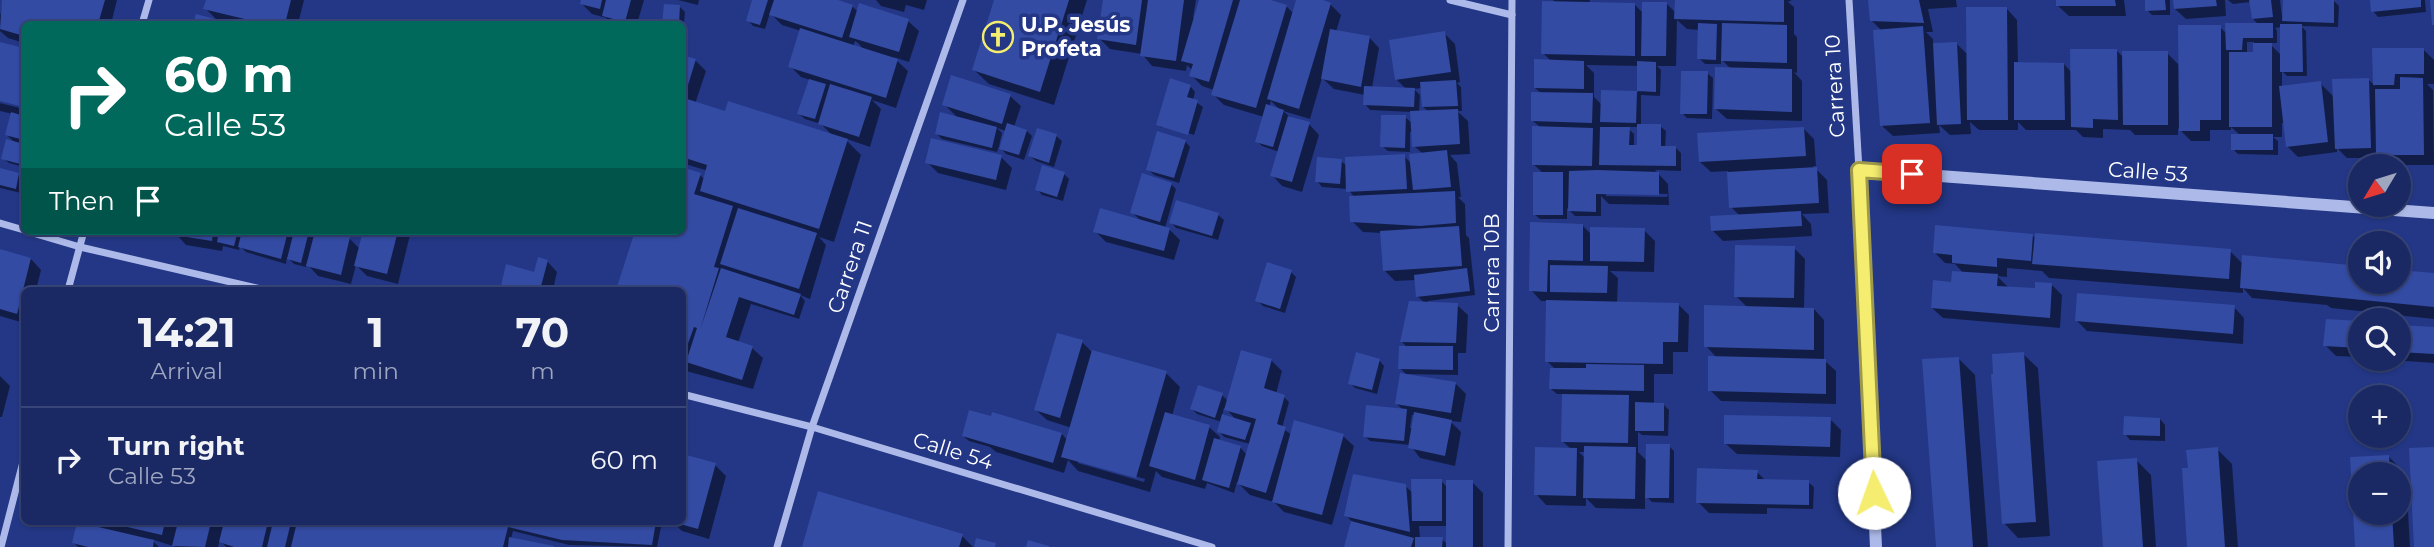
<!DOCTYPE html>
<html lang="en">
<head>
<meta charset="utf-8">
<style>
  :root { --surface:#1a2964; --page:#23316a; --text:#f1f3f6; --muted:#9fa6bf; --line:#384578 }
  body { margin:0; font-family:Montserrat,sans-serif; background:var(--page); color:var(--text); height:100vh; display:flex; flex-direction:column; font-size:26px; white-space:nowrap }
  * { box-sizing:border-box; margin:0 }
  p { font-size:23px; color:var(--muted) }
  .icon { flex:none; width:38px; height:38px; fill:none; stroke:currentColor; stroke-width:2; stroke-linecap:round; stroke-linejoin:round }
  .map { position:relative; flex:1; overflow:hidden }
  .details { position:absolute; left:21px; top:287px; width:665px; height:238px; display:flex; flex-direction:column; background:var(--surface); border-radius:10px; box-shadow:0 2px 5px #0004,0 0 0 2px var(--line) }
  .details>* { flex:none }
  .guide { position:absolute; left:21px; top:21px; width:665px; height:214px; border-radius:10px; box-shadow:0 2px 5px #0004,0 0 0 2px var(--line); background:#00695c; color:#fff; overflow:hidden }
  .needle { width:46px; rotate:232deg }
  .controls { position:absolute; left:2348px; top:154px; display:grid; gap:14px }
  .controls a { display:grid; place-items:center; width:63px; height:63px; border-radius:50%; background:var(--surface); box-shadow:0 2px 5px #0004,0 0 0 2px var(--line); font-size:35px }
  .pin { position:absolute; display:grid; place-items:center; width:60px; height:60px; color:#fff; margin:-30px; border-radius:14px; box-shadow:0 4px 10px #0006 }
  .me { position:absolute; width:77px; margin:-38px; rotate:357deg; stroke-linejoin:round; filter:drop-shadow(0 0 5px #0008) }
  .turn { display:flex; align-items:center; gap:24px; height:147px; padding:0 28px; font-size:32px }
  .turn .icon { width:91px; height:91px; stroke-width:2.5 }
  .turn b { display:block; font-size:49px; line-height:60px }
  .then { display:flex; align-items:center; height:66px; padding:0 28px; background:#0003; gap:14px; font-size:26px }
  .eta { display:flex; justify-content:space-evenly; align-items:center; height:119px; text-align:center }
  .eta b { font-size:42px; font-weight:700; line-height:49px }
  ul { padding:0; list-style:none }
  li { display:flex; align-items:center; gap:21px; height:105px; padding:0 28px; border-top:2px solid var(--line) }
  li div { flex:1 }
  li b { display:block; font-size:26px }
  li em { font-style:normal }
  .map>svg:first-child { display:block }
  .shadow { fill:#0007; fill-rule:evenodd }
  .building { fill:#334ba3 }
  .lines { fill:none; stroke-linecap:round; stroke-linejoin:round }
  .minor { stroke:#adbae9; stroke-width:7 }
  .tertiary { stroke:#adbae9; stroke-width:12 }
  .route-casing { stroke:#9f9a49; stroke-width:18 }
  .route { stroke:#f4ed70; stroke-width:12 }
  .labels { text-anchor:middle; stroke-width:7; stroke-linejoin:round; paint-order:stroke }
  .poi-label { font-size:21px; font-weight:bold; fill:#fff; stroke:#233786; text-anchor:start }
  .street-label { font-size:21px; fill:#fff; stroke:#233786 }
</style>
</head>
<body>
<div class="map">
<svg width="2434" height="547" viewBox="0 0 2434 547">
  <rect width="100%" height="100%" fill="#233786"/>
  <g class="shadow">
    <path d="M4 0H117L111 24H24V43L8 38 0 31V16Z"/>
    <path d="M208 0H304L298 24H195L197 16 219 22 205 8Z"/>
    <path d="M583 0H644L637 24H613L606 18 592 14 582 4Z"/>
    <path d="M678 0H699L698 5Z"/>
    <path d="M754 0H832L852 6 858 12 908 21 919 31 909 62 893 57 908 71 896 108 872 100 881 109 870 147 844 138 861 155 834 242 819 237 826 245 810 299 800 295 805 301 799 319 751 304 738 343 752 348 763 358 753 389 682 370V290H618L636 231H682L700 175 705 180 708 171 682 163V56L695 60 706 71 695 104 724 113 833 136 821 124 805 119 799 114 810 80 801 77 790 66 801 31 782 25 770 13 765 29 753 26 748 20ZM855 41 858 43 865 51 853 47Z"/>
    <path d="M876 0H927L924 10 906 5 904 12 881 6Z"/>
    <path d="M996 0H1087L1054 105 989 84 974 70Z"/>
    <path d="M1105 0H1196L1193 18H1195L1201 0H1265L1286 6 1294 14 1298 0H1317L1330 4 1341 15 1336 32 1369 37 1379 48 1372 88 1406 89 1396 79 1444 33 1455 44 1460 82 1457 83 1461 87 1462 111H1457L1468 121 1470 154 1450 155 1457 163 1461 197H1458L1465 204 1466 235 1469 238 1475 295 1428 301V303L1457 305 1468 315 1466 353H1458V375L1406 374 1400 368 1408 348 1402 342 1425 303 1418 297 1416 280 1395 281 1384 270 1382 233 1363 232 1352 221 1355 198 1348 189 1322 187 1317 181 1341 161 1347 166 1404 156 1412 164 1423 154 1414 146 1413 132H1410V152L1388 151 1382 146 1405 117 1413 124 1412 112 1370 110 1365 104V95L1334 89 1322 78 1310 119 1283 111 1289 116 1309 124 1319 135 1302 192 1282 186 1272 175 1279 152 1262 146 1257 141 1264 117 1224 105 1213 94 1214 90 1202 86 1191 75 1193 71 1187 65 1186 71 1152 66 1142 54 1110 49 1099 38ZM1422 88 1423 107 1429 112 1419 113 1420 95 1414 89ZM1271 101 1280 110 1269 107Z"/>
    <path d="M1553 0H1590L1589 4 1635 5 1643 13 1667 4 1676 13 1677 0H1792L1788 2 1794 7V34L1797 37V73L1794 72 1802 81V121L1727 119 1716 109 1731 69 1721 59V64H1705L1699 58 1700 30 1687 29 1677 20 1676 66H1657L1661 70 1660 96 1641 95V125L1660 126 1666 131 1665 148H1676L1681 153V171L1655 170 1668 184 1669 205 1609 204 1601 196V216H1575L1567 208V219H1540L1534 214 1543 173 1533 164 1541 128 1533 121 1542 94 1535 88 1551 61 1543 53 1555 3ZM1586 65 1639 66 1638 92H1602V105L1594 97V73ZM1627 127H1639L1638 147H1634V134ZM1606 192 1668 194 1667 197 1606 196Z"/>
    <path d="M1869 0H1956L1957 7 1928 9 1933 32H1926L1933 39V44H1957L1968 55 2007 9 2017 20 2018 64H2064L2072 73 2117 51 2124 58 2167 53 2180 66 2220 27 2227 34 2259 25 2253 19 2251 2 2233 4 2228 0H2280L2282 16H2284L2285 0 2334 1 2339 6 2338 27 2301 26 2306 31 2307 76H2287L2282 71V87L2320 83 2334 97 2368 79 2375 86 2374 50 2423 49 2434 60V84H2427L2433 90 2434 165H2388L2381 158H2347L2337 148V152L2298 157 2287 146 2285 123H2282V137H2273L2278 141V155L2238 154 2233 149 2241 136 2231 127V130H2210V141H2191L2178 128V135H2135L2130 130 2103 129V138L2083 137 2076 130H2026L2018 122V130H1979L1970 122 1971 134 1950 135 1939 125 1940 133 1893 136 1882 126V31L1871 20ZM2282 27V56L2269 43H2277V30L2275 28ZM2247 42H2254V54H2247Z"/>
    <path d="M2058 0H2124L2126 16H2069L2058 6Z"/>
    <path d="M2146 0H2170V15H2152L2147 10Z"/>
    <path d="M2175 0H2225L2226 16 2186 19 2175 9Z"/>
    <path d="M2372 0H2425L2426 12 2378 17 2373 11Z"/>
    <path d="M666 6 680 7 685 12 683 34 682 24H664Z"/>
    <path d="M0 43 24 50V105L0 99Z"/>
    <path d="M1707 73 1713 78 1712 119 1687 118 1682 113Z"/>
    <path d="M1190 86 1195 92 1193 100 1203 107 1194 135 1162 125V128L1158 124Z"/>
    <path d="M1010 96 1021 106 1014 127 1027 131 1032 136 1024 160 1006 154 999 146 997 152 942 139 936 133 959 119 944 104ZM997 128 1006 131 1002 146H999L1002 133Z"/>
    <path d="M0 103 24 109V167L9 163 3 158 16 144 7 135 13 114 0 111Z"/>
    <path d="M1804 129 1814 139 1816 166H1813L1827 180 1829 213 1802 214 1811 224 1812 236 1723 241 1712 230 1740 216 1731 207 1728 171 1711 172 1700 162Z"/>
    <path d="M1056 136 1062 141 1054 167 1036 161 1030 156Z"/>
    <path d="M1185 141 1190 147 1179 183 1154 175 1148 169Z"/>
    <path d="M1001 157 1012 168 1006 190 938 173 927 162Z"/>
    <path d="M0 170 19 175 24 180 21 193 0 188Z"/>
    <path d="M1064 174 1069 179 1063 201 1042 195 1037 189Z"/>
    <path d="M1171 184 1176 189 1165 228 1169 229 1180 240 1174 260 1106 242 1095 231 1142 222 1132 212Z"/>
    <path d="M1218 215 1224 220 1218 240 1176 228 1171 222Z"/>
    <path d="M1532 224 1583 226 1592 235 1644 230 1655 241 1654 272 1610 271 1618 278 1617 303 1678 304 1689 315 1688 352H1673V374H1654V404H1663L1669 410 1668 436 1642 435 1638 432V452L1647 461 1669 446 1674 451V503L1652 502 1645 495V509L1596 508 1586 498V506L1546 505 1536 494 1571 449 1562 441 1563 394H1557L1551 389 1556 370 1547 361 1548 301H1541L1531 290ZM1579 452H1586V459Z"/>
    <path d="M176 231H321L349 238 360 249 364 231H411L398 284 367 276 356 265 351 284 318 276 307 264 306 267 294 264 287 257 286 264 246 252 240 246 239 250 223 246 222 251 186 245 176 234Z"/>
    <path d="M2032 235 2036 239 2230 251 2243 264 2361 282H2399L2434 275V319L2331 308 2327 305 2252 298 2243 288V293L2049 278 2042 271 2007 268V277L1997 276 2008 287 2036 290 2052 285 2062 295 2060 328 1943 318 1932 308 1964 274 1955 264 1945 263 1935 253Z"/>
    <path d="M1794 248 1805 259 1804 309H1814L1824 320V360L1836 371V404L1721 401 1710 390 1717 358 1706 346 1748 308 1736 296Z"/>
    <path d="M0 251 31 259 41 270 36 290H24V323L0 316Z"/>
    <path d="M547 261 557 272 553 290H501L508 266 536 274Z"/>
    <path d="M1291 272 1296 277 1285 313 1263 306 1257 300Z"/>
    <path d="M2234 307 2244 318 2243 344 2087 331 2076 320Z"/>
    <path d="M2361 323V357L2336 356 2325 345Z"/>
    <path d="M2399 326 2434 329V363L2377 359H2399Z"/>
    <path d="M1082 342 1093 353 1166 373 1180 387 1172 416 1209 427 1220 437 1219 441 1240 447 1247 455 1250 444 1224 437 1219 431 1222 422 1197 414 1192 409 1222 395 1228 401 1271 360 1282 371 1276 394 1284 397 1289 402 1282 428 1292 435 1343 436 1354 446 1332 525 1284 512 1274 502 1250 495 1237 482 1234 493 1207 483 1205 489 1162 477 1156 471 1150 492 1078 471 1068 460 1064 473 996 452 990 447 969 441 963 436 1062 434 1068 441 1072 428 1047 420 1036 410ZM1224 408 1229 412 1237 421 1222 416ZM1078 460 1145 479 1144 482 1078 463Z"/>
    <path d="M2023 354 2038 368 2050 536 2018 538 2004 523Z"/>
    <path d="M1958 358 1975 375 1988 547H1938Z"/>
    <path d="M1379 360 1384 366 1377 394 1355 388 1350 383Z"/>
    <path d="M0 376 10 386 2 417H0Z"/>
    <path d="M1456 384 1466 394 1461 422 1450 421 1461 432 1455 466 1420 458 1410 445 1370 441 1365 436 1404 411 1397 404ZM1412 415H1415L1413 428H1410Z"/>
    <path d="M1830 419 1841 430 1840 457 1737 454 1726 444Z"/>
    <path d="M2160 419 2165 425V441L2130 440 2125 434Z"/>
    <path d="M2217 449 2232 464 2238 547H2189V470Z"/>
    <path d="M2389 457 2406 474 2410 547H2356L2352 458ZM2361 474H2399V513H2361Z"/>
    <path d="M2136 460 2151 475 2156 547H2105Z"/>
    <path d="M715 465 726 476 709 539 682 531 672 522H682Z"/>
    <path d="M1757 472 1766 481 1808 482 1814 487 1813 509 1767 508V514L1709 513 1698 502Z"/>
    <path d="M1441 481 1448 488 1472 482 1483 493V547H1347L1352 522 1346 515 1405 486 1413 493ZM1419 526H1448V545L1442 539 1420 538Z"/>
    <path d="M78 522 225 523 662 522 657 547 569 545 513 531 511 539 552 547H226L220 540 218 547H176L151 539 159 547H78L73 542Z"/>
    <path d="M962 536 973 547H804Z"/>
  </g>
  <g class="building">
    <path d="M2 0H105L98 24H24V36L0 29Z"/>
    <path d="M206 0H291L285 24H265L203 9Z"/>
    <path d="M581 0H602L600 9 580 4Z"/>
    <path d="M606 0H631L625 22 602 16Z"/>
    <path d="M752 0H768L760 25 746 21Z"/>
    <path d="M774 0H838L853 5 842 38 769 15Z"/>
    <path d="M994 0H1069L1040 92 972 70Z"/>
    <path d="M1103 0H1142L1136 45 1097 39Z"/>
    <path d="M1148 0H1184L1176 61 1140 56Z"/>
    <path d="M1199 0H1233L1209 82 1189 76 1193 64 1181 61Z"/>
    <path d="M1240 0H1271L1287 5 1256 108 1211 95Z"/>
    <path d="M1296 0H1323L1331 3 1299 109 1267 99Z"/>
    <path d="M1675 0H1784V22L1674 19Z"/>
    <path d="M1868 0H1919L1924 23 1870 21Z"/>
    <path d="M2056 0H2115L2116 6H2056Z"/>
    <path d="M2145 0H2165L2166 10 2145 11Z"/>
    <path d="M2173 0H2216L2217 6 2174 9Z"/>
    <path d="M2249 0H2271L2273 17 2252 19Z"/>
    <path d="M2283 0H2334V23L2282 21Z"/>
    <path d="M2370 0H2421V7L2371 12Z"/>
    <path d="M2430 0H2434V25H2432Z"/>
    <path d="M1542 1 1635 3V56L1541 54Z"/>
    <path d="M1642 2H1667L1666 56H1641Z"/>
    <path d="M859 3 909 19 899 52 849 37Z"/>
    <path d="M664 4 680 5 679 24H662Z"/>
    <path d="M1966 7H2007L2008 120H1967Z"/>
    <path d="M196 14 234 24H193Z"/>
    <path d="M1698 23 1717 24 1716 60 1697 59Z"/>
    <path d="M1722 23 1787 25V63L1721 61Z"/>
    <path d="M2225 23H2273V38H2243L2242 50H2226Z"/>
    <path d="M2280 24H2302L2303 72H2280Z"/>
    <path d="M2178 25H2221V120H2200V131H2179Z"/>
    <path d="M1923 26 1930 123 1880 126 1873 30Z"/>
    <path d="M800 28 898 59 886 98 788 67Z"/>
    <path d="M1330 29 1370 36 1361 87 1321 79Z"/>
    <path d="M1445 31 1451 72 1395 80 1389 40Z"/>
    <path d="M0 42 24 48V107L0 101Z"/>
    <path d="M1957 42 1961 124 1937 125 1933 43Z"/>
    <path d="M2253 43H2272V127H2229V52H2253Z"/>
    <path d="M2372 48H2424V74H2395L2394 85H2373Z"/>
    <path d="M2070 49H2117L2118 120 2093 119V128L2071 127Z"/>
    <path d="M2122 51H2168V125H2123Z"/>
    <path d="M682 55 696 59 684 98 725 111 728 101 848 139 819 229 700 191 707 165 682 157Z"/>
    <path d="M1534 59 1584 61V89L1534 88Z"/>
    <path d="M1637 61 1656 62V92L1637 91Z"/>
    <path d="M2014 62 2064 63 2065 120H2014Z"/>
    <path d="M1715 67 1792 69V112L1714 109Z"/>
    <path d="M1681 71H1708L1707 114H1680Z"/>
    <path d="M951 75 1011 94 1002 124 942 105Z"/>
    <path d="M2400 77 2423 78 2424 155H2376L2375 89H2400Z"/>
    <path d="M1170 78 1191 85 1187 97 1198 100 1188 135 1156 125Z"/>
    <path d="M2369 78 2371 148 2335 149 2332 79Z"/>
    <path d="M809 79 826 84 815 119 797 114Z"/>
    <path d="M1456 80 1458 106 1422 107 1420 82Z"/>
    <path d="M2321 81 2328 142 2286 147 2279 86Z"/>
    <path d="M830 84 872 97 859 137 818 124Z"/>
    <path d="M1364 86 1415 88 1414 107 1363 105Z"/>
    <path d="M1601 90 1637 91 1636 123 1600 122Z"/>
    <path d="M1531 92 1593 93 1592 123 1531 121Z"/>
    <path d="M1266 104 1284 110 1273 147 1255 142Z"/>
    <path d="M1458 109 1460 144 1412 147 1410 111Z"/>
    <path d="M11 112 24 116V140L5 135Z"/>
    <path d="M940 112 997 127 992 148 935 134Z"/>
    <path d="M1381 115H1406L1405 148 1380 147Z"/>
    <path d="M1288 116 1310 122 1292 182 1270 176Z"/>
    <path d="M1007 123 1027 130 1019 155 999 149Z"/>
    <path d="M1637 124H1661V146H1676V166L1599 165 1600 127H1630L1629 145H1637Z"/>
    <path d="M1532 126 1593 128 1592 166 1532 165Z"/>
    <path d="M1804 127 1806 156 1699 162 1697 133Z"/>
    <path d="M1037 128 1057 134 1049 163 1028 156Z"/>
    <path d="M1157 131 1186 140 1174 178 1146 170Z"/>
    <rect x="2231" y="134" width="42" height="16"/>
    <path d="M931 138 1002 155 996 180 925 163Z"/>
    <path d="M6 139 24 144V165L1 159Z"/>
    <path d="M1447 150 1451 187 1413 190 1409 154Z"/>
    <path d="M1405 154 1407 189 1346 192 1345 157Z"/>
    <path d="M1317 157 1342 159 1340 184 1315 182Z"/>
    <path d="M1042 165 1065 172 1057 197 1035 190Z"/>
    <path d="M682 167 701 173 694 194 733 206 714 267 719 268 700 330 721 268 801 294 794 315 739 297 726 337 753 346 742 380 686 362 697 328 694 327 682 360V290H616L635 231H682Z"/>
    <path d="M1817 167 1819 203 1729 208 1727 172Z"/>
    <path d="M0 168 19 173 16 189 0 185Z"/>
    <path d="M1597 170 1659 172V195L1596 194V212L1568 211 1569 171Z"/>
    <rect x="1533" y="172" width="30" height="43"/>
    <path d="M1142 173 1172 183 1160 222 1130 213Z"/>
    <path d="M1455 191 1456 223 1420 226 1350 222 1349 196Z"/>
    <path d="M1176 200 1219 213 1212 236 1169 223Z"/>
    <path d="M738 208 817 233 799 289 720 264Z"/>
    <path d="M1100 208 1170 228 1164 251 1093 232Z"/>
    <path d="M1801 211 1802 226 1711 231 1710 216Z"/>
    <path d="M1530 222 1583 224V261L1548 260 1547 292 1529 291Z"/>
    <path d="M1935 225 2033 234 2031 261 1997 258V267L1952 263V255L1933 253Z"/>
    <path d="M1459 226 1462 266 1383 271 1380 231Z"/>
    <path d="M1590 227 1645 228 1644 262 1590 261Z"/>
    <path d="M175 231H213L212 241 174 235Z"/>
    <path d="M219 231H238L234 246 217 242Z"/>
    <path d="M242 231H288L281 259 238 247Z"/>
    <path d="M294 231H309L301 263 287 259Z"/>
    <path d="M315 231H328L350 237 341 275 306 266Z"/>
    <path d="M363 231H398L387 274 354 266Z"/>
    <path d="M2035 233 2231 249 2229 279 2032 264Z"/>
    <path d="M1735 245 1795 246 1794 298 1734 297Z"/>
    <path d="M0 249 31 258 17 314 0 309Z"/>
    <path d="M2242 255 2361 266V282H2399V270L2434 273V307L2240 288Z"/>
    <path d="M538 257 548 260 540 290H500L506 264 534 272Z"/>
    <path d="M1267 262 1292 270 1280 309 1255 301Z"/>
    <path d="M1550 265 1608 266 1607 293 1550 292Z"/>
    <path d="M1467 268 1470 291 1416 297 1414 275Z"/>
    <path d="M1952 271 1998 274 1997 286 2035 288V282L2052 283 2050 318 1931 308 1933 280 1951 282Z"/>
    <path d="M111 285 129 290H110Z"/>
    <path d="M2077 293 2235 305 2233 334 2075 321Z"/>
    <path d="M1546 300 1679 303 1678 342H1663V364L1545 362Z"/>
    <path d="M1409 301 1458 303 1456 343 1400 342Z"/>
    <path d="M1704 305 1814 308V350L1704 347Z"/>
    <path d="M2326 319 2361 321V348L2323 346Z"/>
    <path d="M2399 325 2434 327V354L2399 352Z"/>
    <path d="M1057 333 1083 340 1060 418 1034 410Z"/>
    <path d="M1399 346H1453V370L1398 369Z"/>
    <path d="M1092 350 1167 371 1136 478 1061 457Z"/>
    <path d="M1241 350 1272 359 1264 388 1285 395 1277 424 1286 427 1266 493 1237 484 1256 419 1224 410Z"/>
    <path d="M1356 352 1380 359 1372 390 1348 384Z"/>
    <path d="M2024 352 2036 522 2002 524 1991 374H1993L1992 354Z"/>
    <path d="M1708 356 1826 359V394L1708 391Z"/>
    <path d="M1959 357 1973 547H1936L1922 359Z"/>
    <path d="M1586 364 1644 365V391L1549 389 1550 368H1586Z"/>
    <path d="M1400 373 1456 382 1451 413 1395 404Z"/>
    <path d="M1198 385 1223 393 1215 418 1190 409Z"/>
    <path d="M1562 394 1629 395 1628 443 1561 442Z"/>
    <path d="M1635 402 1664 403V431H1635Z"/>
    <path d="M1366 405 1407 409 1404 441 1363 437Z"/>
    <path d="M969 410 991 416 992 412 1062 433 1053 463 962 436Z"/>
    <path d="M1165 412 1210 425 1195 480 1149 466Z"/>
    <path d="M1414 412 1452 420 1445 456 1408 448Z"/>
    <path d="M1222 414 1251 423 1245 440 1217 432Z"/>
    <path d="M1724 415 1831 417 1830 447 1724 444Z"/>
    <path d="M2124 416 2160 418V436L2123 435Z"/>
    <path d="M1294 420 1344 434 1322 515 1272 502Z"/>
    <path d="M1214 438 1241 446 1229 488 1202 480Z"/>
    <path d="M1646 444H1670L1669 498H1645Z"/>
    <path d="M1584 446 1636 447 1635 499 1583 498Z"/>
    <path d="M1535 447 1577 448 1576 496 1534 495Z"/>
    <path d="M2218 447 2225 547H2187L2182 468H2188L2186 450Z"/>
    <path d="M2434 447V547H2414L2409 448Z"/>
    <path d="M686 455 716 463 698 529 673 522H682V470Z"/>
    <path d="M2389 455 2390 474H2361V513H2392L2394 547H2355L2350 457Z"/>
    <path d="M2137 458 2143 547H2103L2097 461Z"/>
    <path d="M1697 468 1758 470 1757 479 1809 480V505L1696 503Z"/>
    <path d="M1353 474 1406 484 1410 532 1344 516Z"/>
    <path d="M1411 479H1442V521H1412Z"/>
    <rect x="1446" y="480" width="27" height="67"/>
    <path d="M818 491 963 534 959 547H802Z"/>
    <path d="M1351 521 1414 538 1411 547H1344Z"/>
    <path d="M77 522 154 540 153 547H88L72 543Z"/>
    <path d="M178 522H211L205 547 172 546Z"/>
    <path d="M224 522H268L262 547H234L219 542Z"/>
    <path d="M273 522H291L285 547H267Z"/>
    <path d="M297 522H656L652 545 562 540 508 527 503 547H291Z"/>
    <path d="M110 523V522H165L162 535Z"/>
    <path d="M509 537 554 546V547H508Z"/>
    <path d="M1415 537H1443L1442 547H1415Z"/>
    <path d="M976 538 996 543 995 547H974Z"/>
    <path d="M1028 540 1049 546V547H1026Z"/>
  </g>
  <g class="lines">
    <g class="minor">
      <path d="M1450 0 1512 15"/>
      <path d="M1849 0 1859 170"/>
      <path d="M142 24 149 0"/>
      <path d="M0 223 24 230"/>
      <path d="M26 231 80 247 265 290"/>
      <path d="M68 290 84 231"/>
      <path d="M682 394 812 427 1212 547"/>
      <path d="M1 547 24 458"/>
      <path d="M777 547 812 427 963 0"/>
      <path d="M1508 547 1512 0"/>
    </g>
    <path class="tertiary" d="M1876 547 1859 170 2434 213"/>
  </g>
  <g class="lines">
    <g class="route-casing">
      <path id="route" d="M1874 493 1859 170 1912 174"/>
    </g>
    <use href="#route" class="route"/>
  </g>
  <defs>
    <g id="church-ring" transform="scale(1.575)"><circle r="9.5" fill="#233786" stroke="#f4ed70" stroke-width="1.5"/><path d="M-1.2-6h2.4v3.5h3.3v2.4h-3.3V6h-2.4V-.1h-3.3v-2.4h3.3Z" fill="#f4ed70"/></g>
  </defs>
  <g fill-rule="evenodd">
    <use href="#church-ring" x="998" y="37"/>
  </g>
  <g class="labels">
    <g class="poi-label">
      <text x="1021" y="32">U.P. Jesús<tspan x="1021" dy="24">Profeta</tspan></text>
    </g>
    <g class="street-label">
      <text transform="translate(1835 86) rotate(-93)" y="7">Carrera 10</text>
      <text transform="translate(2148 172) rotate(4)" y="7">Calle 53</text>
      <text transform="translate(850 267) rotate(-71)" y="7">Carrera 11</text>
      <text transform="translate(1492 273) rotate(-90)" y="7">Carrera 10B</text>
      <text transform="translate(953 451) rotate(17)" y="7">Calle 54</text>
    </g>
  </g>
</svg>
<div class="controls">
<a><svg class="needle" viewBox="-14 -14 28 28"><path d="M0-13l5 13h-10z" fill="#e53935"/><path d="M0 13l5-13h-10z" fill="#9fa6bf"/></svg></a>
<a><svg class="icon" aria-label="sound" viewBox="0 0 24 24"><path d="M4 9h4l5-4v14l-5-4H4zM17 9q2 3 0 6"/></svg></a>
<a><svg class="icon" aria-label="search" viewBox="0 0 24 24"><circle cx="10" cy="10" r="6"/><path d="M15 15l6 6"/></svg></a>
<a>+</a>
<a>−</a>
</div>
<div class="pin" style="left:1912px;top:174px;background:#d93025"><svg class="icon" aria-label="arrive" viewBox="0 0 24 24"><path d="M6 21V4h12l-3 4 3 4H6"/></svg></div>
<svg class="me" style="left:1874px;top:493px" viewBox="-20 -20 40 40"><circle r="19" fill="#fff"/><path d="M0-13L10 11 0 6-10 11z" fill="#f4ed70"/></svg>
<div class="guide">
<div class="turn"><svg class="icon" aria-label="right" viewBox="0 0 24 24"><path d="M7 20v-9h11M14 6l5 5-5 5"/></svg><div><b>60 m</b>Calle 53</div></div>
<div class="then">Then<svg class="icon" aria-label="arrive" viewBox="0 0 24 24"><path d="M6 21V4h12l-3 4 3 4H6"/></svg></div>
</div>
<section class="details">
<div class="eta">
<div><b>14:21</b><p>Arrival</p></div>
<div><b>1</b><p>min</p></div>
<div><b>70</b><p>m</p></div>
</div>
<ul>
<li><svg class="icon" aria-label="right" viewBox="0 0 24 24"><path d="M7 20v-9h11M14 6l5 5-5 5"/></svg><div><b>Turn right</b><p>Calle 53</p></div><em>60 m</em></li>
</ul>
</section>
</div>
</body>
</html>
